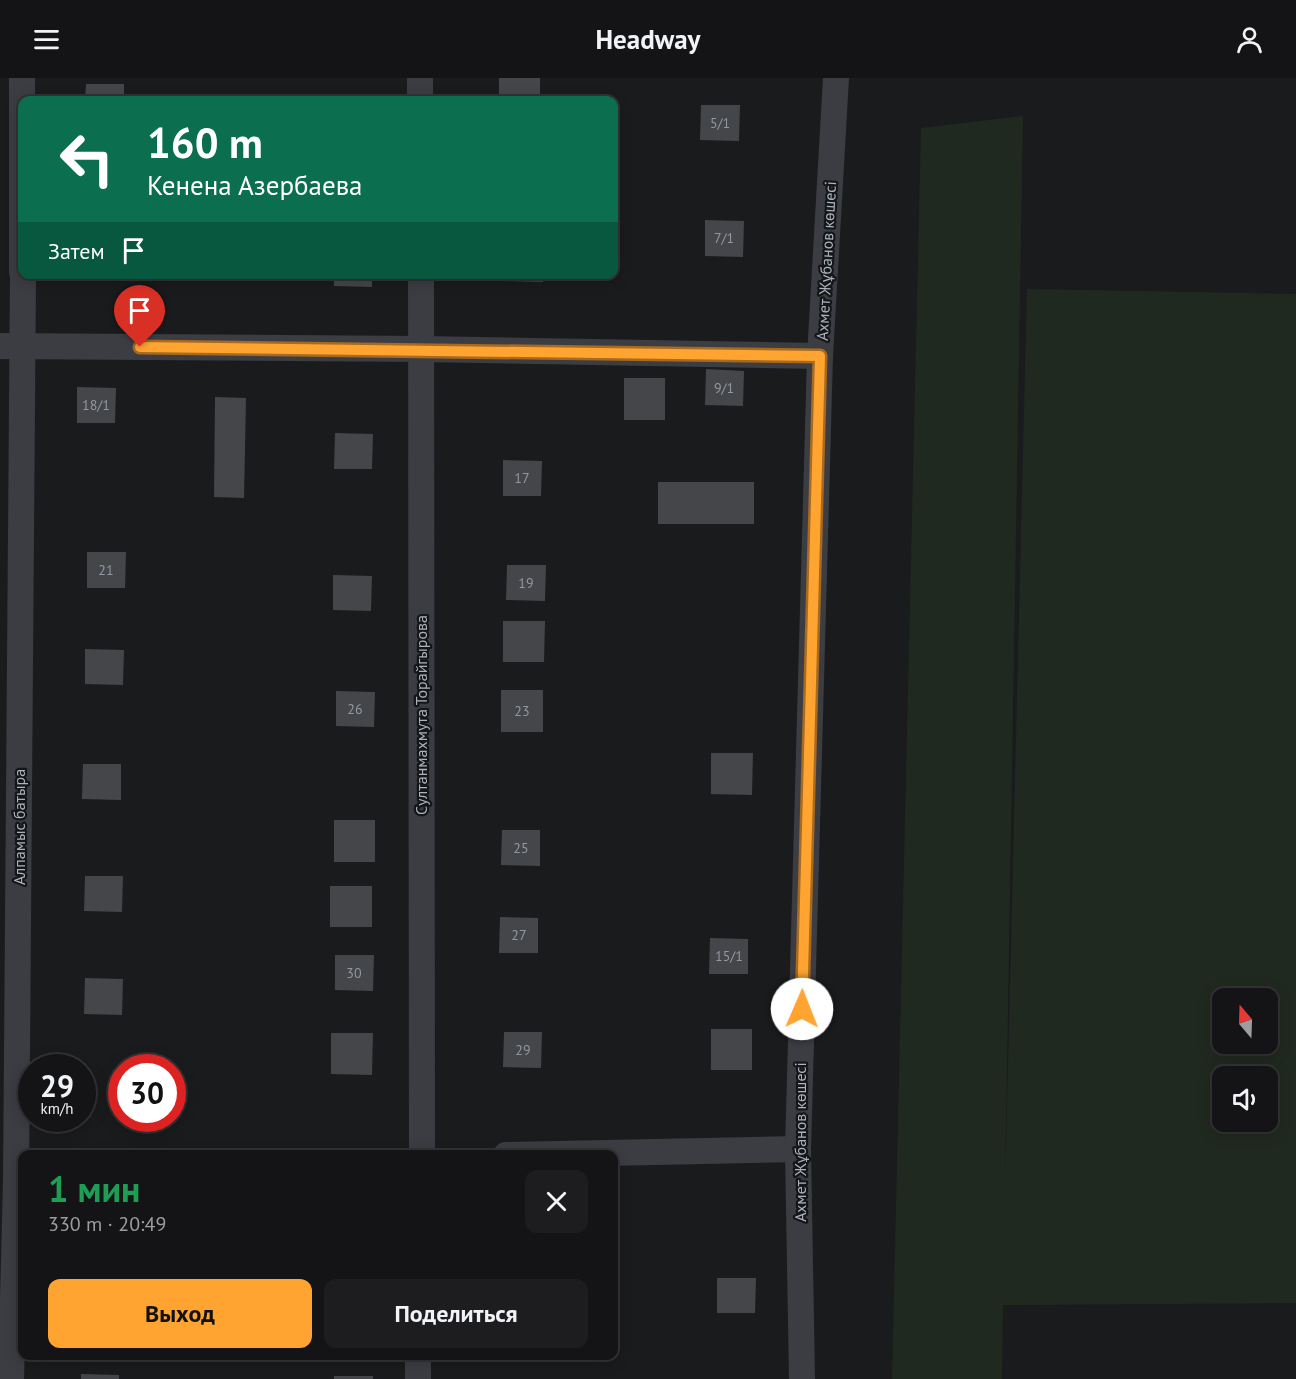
<!DOCTYPE html>
<html lang="ru">
<head>
<meta charset="utf-8">
<style>
  :root { --surface:#141416; --page:#1d1d1f; --text:#f1f3f6; --muted:#9d9ea1; --line:#333335; --accent:#ffa331 }
  body { margin:0; font-family:"PT Sans",sans-serif; background:var(--page); color:var(--text); height:100vh; display:flex; flex-direction:column; font-size:22px; white-space:nowrap }
  * { box-sizing:border-box; margin:0 }
  p { font-size:20px; color:var(--muted) }
  .icon { flex:none; width:33px; height:33px; fill:none; stroke:currentColor; stroke-width:2; stroke-linecap:round; stroke-linejoin:round }
  .map { position:relative; flex:1; overflow:hidden }
  .details { position:absolute; left:18px; top:1072px; width:600px; height:210px; display:flex; flex-direction:column; background:var(--surface); border-radius:12px; box-shadow:0 3px 15px #0003,0 0 0 2px var(--line) }
  .details>* { flex:none }
  .top-card { position:absolute; left:18px; top:18px; width:600px; height:183px; border-radius:12px; box-shadow:0 3px 15px #0003,0 0 0 2px var(--line); background:#0b6e4f; color:#fff; overflow:hidden }
  .needle { width:39px; rotate:341deg }
  .buttons { position:absolute; left:1212px; top:910px; display:grid; gap:12px }
  .buttons a { display:grid; place-items:center; width:66px; height:66px; border-radius:12px; background:var(--surface); box-shadow:0 3px 15px #0003,0 0 0 2px var(--line); font-size:30px }
  .speed { position:absolute; left:18px; top:976px; display:flex; gap:12px; font-size:30px; font-weight:700; text-align:center }
  .speed>* { display:grid; place-content:center; width:78px; height:78px; border-radius:50%; background:var(--surface); box-shadow:0 3px 15px #0003,0 0 0 2px var(--line); line-height:1 }
  .speed small { font-size:15px; font-weight:400 }
  .speed .limit { border:9px solid #d22; background:#fff; color:#111 }
  .pin { position:absolute; display:grid; place-items:center; width:51px; height:51px; color:#fff; margin:-62px -26px; border-radius:50% 50% 50% 0; rotate:-45deg; box-shadow:0 0 6px #0007 }
  .pin .icon { rotate:45deg }
  .me { position:absolute; width:66px; margin:-33px; rotate:1deg; stroke-linejoin:round; filter:drop-shadow(0 0 4px #0008) }
  .turn { display:flex; align-items:center; gap:21px; height:126px; padding:0 30px; font-size:27px }
  .turn .icon { width:78px; height:78px; stroke-width:2.5 }
  .turn b { display:block; font-size:42px; line-height:51px }
  .then { display:flex; align-items:center; height:57px; padding:0 30px; background:#0003; gap:12px; font-size:22px }
  .round { display:grid; place-items:center; flex:none; width:63px; height:63px; border-radius:12px; background:var(--page) }
  .head { display:flex; align-items:center; justify-content:space-between; height:102px; padding:0 30px }
  h1 { font-size:36px; font-weight:800; line-height:45px; color:#1e9e55 }
  .button { display:flex; gap:12px; margin-top:auto; padding:12px 30px }
  .button a { flex:1; height:69px; border-radius:12px; background:var(--accent); color:#111; font-size:24px; font-weight:800; line-height:69px; text-align:center }
  .button a+a { background:var(--page); color:var(--text) }
  header { display:flex; justify-content:space-between; align-items:center; height:78px; padding:0 30px; background:var(--surface); font-size:27px; font-weight:800 }
  .map>svg:first-child { display:block }
  .green { fill:#202920; fill-rule:evenodd }
  .building { fill:#44464a }
  .lines { fill:none; stroke-linecap:round; stroke-linejoin:round }
  .street { stroke:#3b3d43; stroke-width:26 }
  .route-casing { stroke:#a66a20; stroke-width:15 }
  .route { stroke:#ffa331; stroke-width:10 }
  .labels { text-anchor:middle; stroke-width:4.5; stroke-linejoin:round; paint-order:stroke }
  .number-label { font-size:14px; fill:#9298a1 }
  .street-label { font-size:16px; fill:#acb3be; stroke:#151618 }
</style>
</head>
<body>
<header><svg class="icon" aria-label="menu" viewBox="0 0 24 24"><path d="M4 6h16M4 12h16M4 18h16"/></svg>Headway<svg class="icon" aria-label="person" viewBox="0 0 24 24"><circle cx="12" cy="8" r="4"/><path d="M4 21q1-7 8-7t8 7"/></svg></header>
<div class="map">
<svg width="1296" height="1301" viewBox="0 0 1296 1301">
  <rect width="100%" height="100%" fill="#1a1b1d"/>
  <path class="green" d="M1023 38 1005 1110 1027 211 1296 216V1225L1003 1227 1002 1301H892L921 50ZM1222 921H1268V966H1222ZM1222 999H1268V1044H1222Z"/>
  <g class="building">
    <rect x="499" y="0" width="41" height="22"/>
    <path d="M86 6H124V22H85Z"/>
    <path d="M701 27H740L739 63 700 62Z"/>
    <path d="M705 142 744 143 743 179 705 178Z"/>
    <path d="M334 196H372V209L334 208Z"/>
    <path d="M505 196H543V204L504 203Z"/>
    <path d="M706 291 744 293 743 328 705 327Z"/>
    <rect x="624" y="300" width="41" height="42"/>
    <path d="M77 309 116 310 115 345H77Z"/>
    <path d="M215 319 246 320 244 420 214 419Z"/>
    <path d="M335 355 373 356 372 391H334Z"/>
    <path d="M503 382 542 383 541 418H503Z"/>
    <rect x="658" y="404" width="96" height="42"/>
    <path d="M87 474H126L125 510H87Z"/>
    <path d="M507 487H546L545 523 506 522Z"/>
    <path d="M333 497 372 498 371 533 333 532Z"/>
    <path d="M503 543H545L544 584H503Z"/>
    <path d="M85 571 124 572 123 607 85 606Z"/>
    <rect x="501" y="612" width="42" height="42"/>
    <path d="M336 613 375 614 374 649 336 648Z"/>
    <path d="M711 675H753L752 717 711 716Z"/>
    <path d="M83 686H121V722L82 721Z"/>
    <rect x="334" y="742" width="41" height="42"/>
    <path d="M502 752H540V788L501 787Z"/>
    <path d="M85 798H123L122 834 84 833Z"/>
    <rect x="330" y="808" width="42" height="41"/>
    <path d="M500 839 538 840V875H499Z"/>
    <path d="M710 860 748 861V896H709Z"/>
    <path d="M335 877H374L373 913 335 912Z"/>
    <path d="M85 900 123 901 122 937 84 936Z"/>
    <rect x="711" y="951" width="41" height="41"/>
    <path d="M504 954H542L541 990 503 989Z"/>
    <path d="M331 955H373L372 997 331 996Z"/>
    <path d="M717 1200H756L755 1235H717Z"/>
    <path d="M81 1296 119 1297V1301H81Z"/>
    <rect x="334" y="1298" width="39" height="3"/>
  </g>
  <g class="lines">
    <g class="street">
      <path d="M22 0V194"/>
      <path d="M420 0V22"/>
      <path d="M421 196 422 1077"/>
      <path d="M0 268 421 271 820 278"/>
      <path d="M506 1077 798 1071"/>
      <path d="M11 1301 16 1103 23 196"/>
      <path d="M418 1301V1278"/>
      <path d="M802 1301 798 1071 820 278 836 0"/>
    </g>
  </g>
  <g class="lines">
    <g class="route-casing">
      <path id="route" d="M140 269 820 278 802 931"/>
    </g>
    <use href="#route" class="route"/>
  </g>
  <g class="labels">
    <g class="number-label">
      <text x="720" y="50">5/1</text>
      <text x="724" y="165">7/1</text>
      <text x="724" y="315">9/1</text>
      <text x="96" y="332">18/1</text>
      <text x="522" y="405">17</text>
      <text x="106" y="497">21</text>
      <text x="526" y="510">19</text>
      <text x="355" y="636">26</text>
      <text x="522" y="638">23</text>
      <text x="521" y="775">25</text>
      <text x="519" y="862">27</text>
      <text x="729" y="883">15/1</text>
      <text x="354" y="900">30</text>
      <text x="523" y="977">29</text>
    </g>
    <g class="street-label">
      <text transform="translate(826 183) rotate(-87)" y="6">Ахмет Жұбанов көшесі</text>
      <text transform="translate(421 637) rotate(-90)" y="6">Султанмахмута Торайгырова</text>
      <text transform="translate(19 749) rotate(-90)" y="6">Алпамыс батыра</text>
      <text transform="translate(800 1064) rotate(-90)" y="6">Ахмет Жұбанов көшесі</text>
    </g>
  </g>
</svg>
<div class="buttons">
<a><svg class="needle" viewBox="-14 -14 28 28"><path d="M0-13l5 13h-10z" fill="#e53935"/><path d="M0 13l5-13h-10z" fill="#9d9ea1"/></svg></a>
<a><svg class="icon" aria-label="sound" viewBox="0 0 24 24"><path d="M4 9h4l5-4v14l-5-4H4zM17 9q2 3 0 6"/></svg></a>
</div>
<div class="speed"><div>29<small>km/h</small></div><div class="limit">30</div></div>
<div class="pin" style="left:140px;top:269px;background:#d93025"><svg class="icon" aria-label="arrive" viewBox="0 0 24 24"><path d="M6 21V4h12l-3 4 3 4H6"/></svg></div>
<svg class="me" style="left:802px;top:931px" viewBox="-20 -20 40 40"><circle r="19" fill="#fff"/><path d="M0-13L10 11 0 6-10 11z" fill="#ffa331"/></svg>
<div class="top-card">
<div class="turn"><svg class="icon" aria-label="left" viewBox="0 0 24 24"><path d="M17 20v-9H6M10 6l-5 5 5 5"/></svg><div><b>160 m</b>Кенена Азербаева</div></div>
<div class="then">Затем<svg class="icon" aria-label="arrive" viewBox="0 0 24 24"><path d="M6 21V4h12l-3 4 3 4H6"/></svg></div>
</div>
<section class="details">
<div class="head"><div><h1>1 мин</h1><p>330 m · 20:49</p></div><a class="round"><svg class="icon" aria-label="close" viewBox="0 0 24 24"><path d="M6 6l12 12M18 6L6 18"/></svg></a></div>
<div class="button"><a>Выход</a><a>Поделиться</a></div>
</section>
</div>
</body>
</html>
